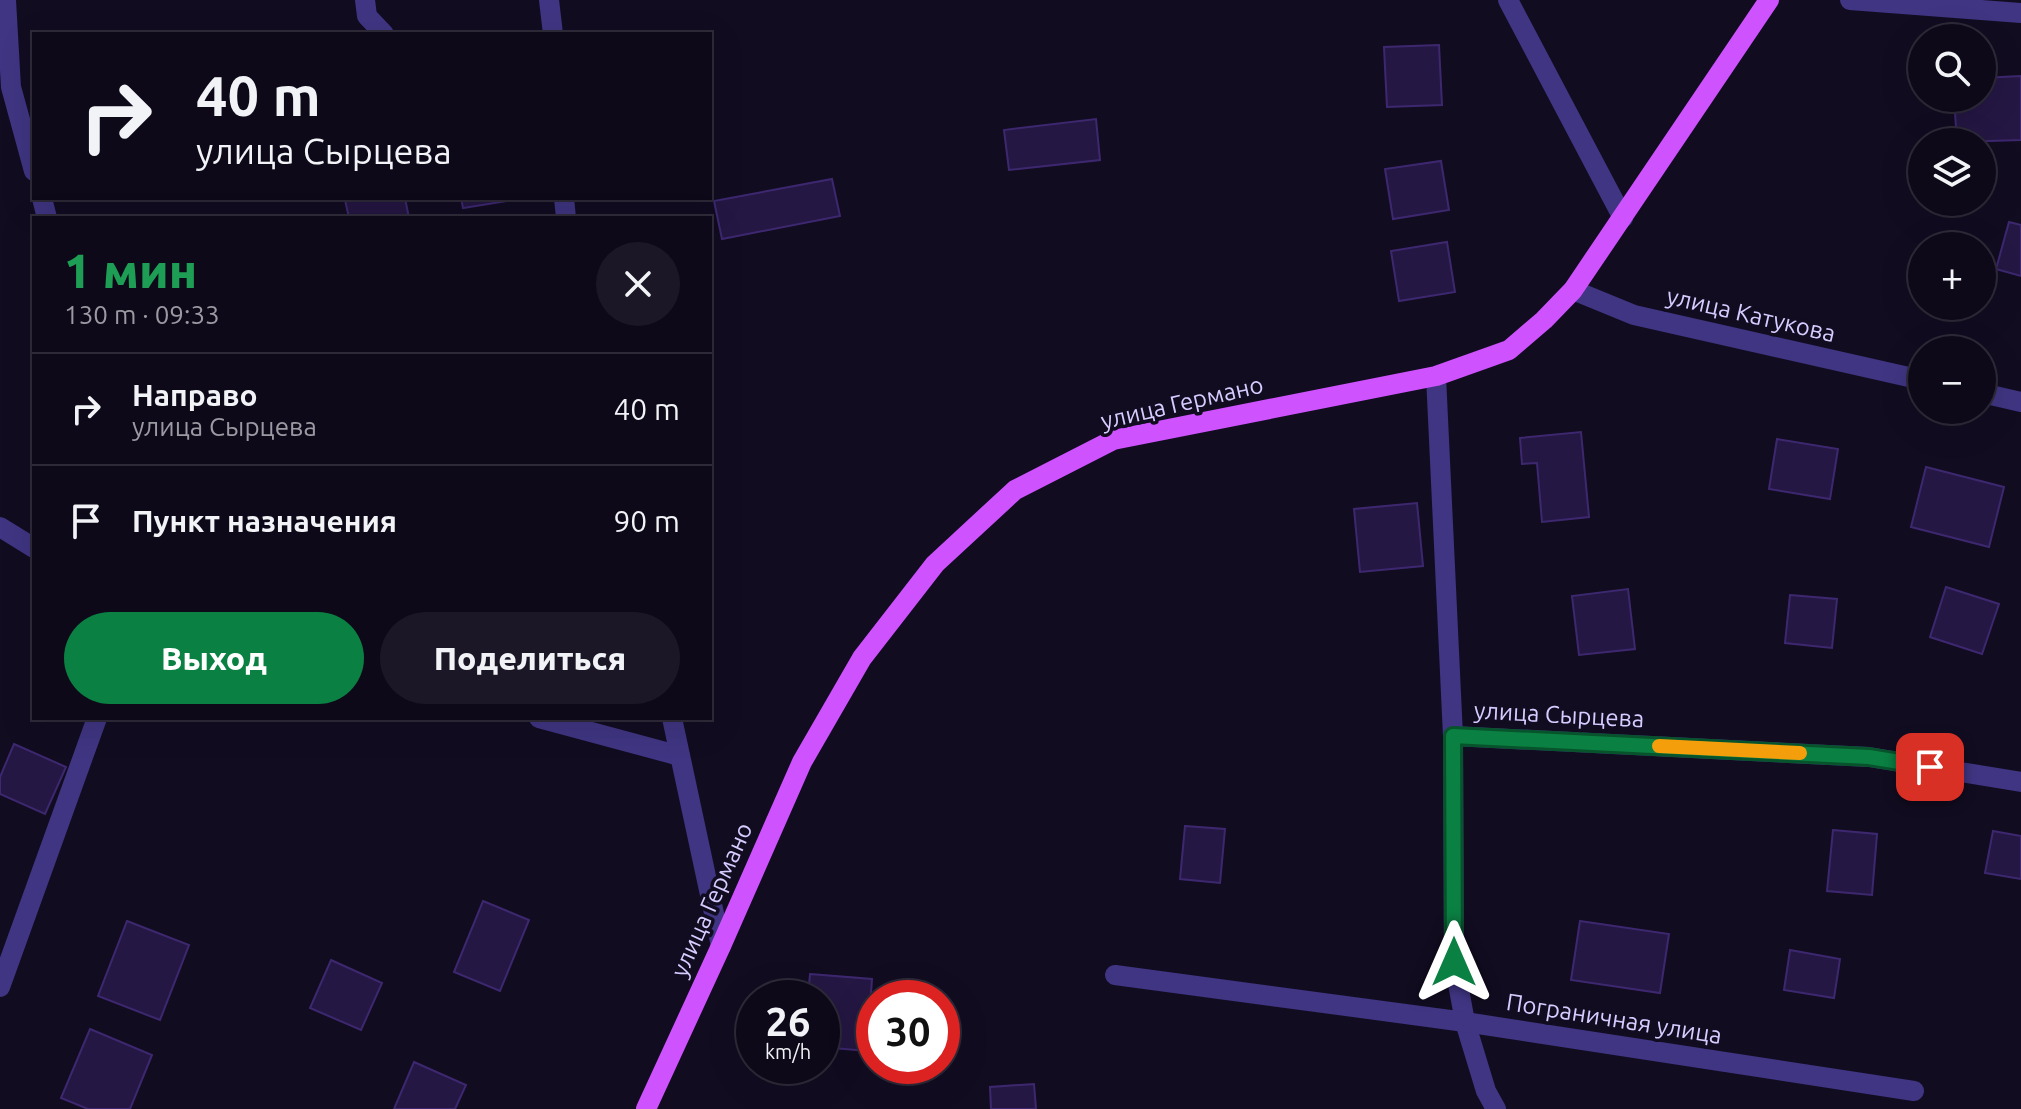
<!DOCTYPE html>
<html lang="ru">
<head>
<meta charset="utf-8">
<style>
  :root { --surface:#0e0919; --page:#1c1726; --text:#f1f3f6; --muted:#9b9aa2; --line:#2e2a38; --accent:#0b8043 }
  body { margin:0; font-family:Ubuntu,sans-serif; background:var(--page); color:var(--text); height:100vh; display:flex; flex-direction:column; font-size:30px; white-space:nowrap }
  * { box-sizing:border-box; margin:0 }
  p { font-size:26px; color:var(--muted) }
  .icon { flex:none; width:44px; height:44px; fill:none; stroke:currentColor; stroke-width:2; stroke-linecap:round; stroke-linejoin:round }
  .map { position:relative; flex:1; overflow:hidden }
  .sheet { position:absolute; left:32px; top:216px; width:680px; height:504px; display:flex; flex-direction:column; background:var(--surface); border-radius:0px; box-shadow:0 8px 32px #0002,0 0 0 2px var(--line) }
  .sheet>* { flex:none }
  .banner { position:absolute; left:32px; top:32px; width:680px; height:168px; border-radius:0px; box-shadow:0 8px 32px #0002,0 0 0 2px var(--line); background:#0e0919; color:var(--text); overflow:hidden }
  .tools { position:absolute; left:1908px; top:24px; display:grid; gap:16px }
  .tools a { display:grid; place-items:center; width:88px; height:88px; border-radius:50%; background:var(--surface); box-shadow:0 8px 32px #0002,0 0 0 2px var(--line); font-size:40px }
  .speed { position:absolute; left:736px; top:980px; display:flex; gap:16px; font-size:40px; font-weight:700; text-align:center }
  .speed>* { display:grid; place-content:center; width:104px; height:104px; border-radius:50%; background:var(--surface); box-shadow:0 8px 32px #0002,0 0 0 2px var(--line); line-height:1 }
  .speed small { font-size:20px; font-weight:400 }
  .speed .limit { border:12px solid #d22; background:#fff; color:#111 }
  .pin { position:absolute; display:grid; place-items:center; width:68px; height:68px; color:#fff; margin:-34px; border-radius:16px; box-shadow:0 4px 12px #0006 }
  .me { position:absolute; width:88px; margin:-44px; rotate:0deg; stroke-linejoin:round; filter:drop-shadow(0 0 6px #0008) }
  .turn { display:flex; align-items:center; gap:28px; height:168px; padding:0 32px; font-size:36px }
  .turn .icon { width:104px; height:104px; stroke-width:2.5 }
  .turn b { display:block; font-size:56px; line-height:68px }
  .round { display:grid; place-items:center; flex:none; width:84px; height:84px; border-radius:42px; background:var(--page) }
  .overview { display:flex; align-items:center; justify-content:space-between; height:136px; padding:0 32px }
  h1 { font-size:48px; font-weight:800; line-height:60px; color:#1e9e55 }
  .cta { display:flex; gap:16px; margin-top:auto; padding:16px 32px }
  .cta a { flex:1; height:92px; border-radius:48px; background:var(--accent); color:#fff; font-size:32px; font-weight:800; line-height:92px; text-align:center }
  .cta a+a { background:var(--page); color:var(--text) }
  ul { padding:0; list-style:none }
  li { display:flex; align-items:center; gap:24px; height:112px; padding:0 32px; border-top:2px solid var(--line) }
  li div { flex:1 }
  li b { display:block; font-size:30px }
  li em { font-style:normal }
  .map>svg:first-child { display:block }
  .building { fill:#241743; stroke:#3d2870; stroke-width:2 }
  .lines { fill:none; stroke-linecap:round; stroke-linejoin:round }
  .minor { stroke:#3f3582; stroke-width:20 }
  .major { stroke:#ce53ff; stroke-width:20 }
  .route-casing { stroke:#07532c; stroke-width:20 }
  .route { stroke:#0b8043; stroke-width:14 }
  .slow { stroke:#f59e0b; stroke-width:14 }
  .labels { text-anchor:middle; stroke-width:7; stroke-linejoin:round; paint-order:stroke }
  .street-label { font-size:24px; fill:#d7ccff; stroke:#120c21 }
</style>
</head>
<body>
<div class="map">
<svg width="2021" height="1109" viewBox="0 0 2021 1109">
  <rect width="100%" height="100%" fill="#120c21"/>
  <g class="building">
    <path d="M1439 45 1442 105 1387 107 1384 47Z"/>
    <path d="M2021 76V140L1957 142 1954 98H1982V78Z"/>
    <path d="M1096 119 1100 160 1009 170 1004 130Z"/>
    <path d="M1441 161 1449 210 1393 219 1385 169Z"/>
    <path d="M832 179 840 216 722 239 714 201Z"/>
    <path d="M356 198H405L409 218H349L345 200Z"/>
    <path d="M461 198H520V199L463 208Z"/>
    <path d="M2009 222 2021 225V276L1996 269Z"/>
    <path d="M1447 242 1455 292 1399 301 1391 251Z"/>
    <path d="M1581 432 1589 517 1542 522 1537 463 1522 464 1520 438Z"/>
    <path d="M1777 439 1838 449 1830 499 1769 489Z"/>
    <path d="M1926 467 2004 487 1989 547 1911 527Z"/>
    <path d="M1417 503 1423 566 1360 572 1354 509Z"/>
    <path d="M1946 587 1999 604 1982 654 1930 637Z"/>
    <path d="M1628 589 1635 649 1579 655 1572 596Z"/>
    <path d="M1790 595 1837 599 1832 648 1785 643Z"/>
    <path d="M14 744 66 767 45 814 0 794V777Z"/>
    <path d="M1185 826 1225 829 1220 883 1180 879Z"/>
    <path d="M1833 830 1877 834 1872 895 1827 891Z"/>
    <path d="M1993 831 2021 836V879L1985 873Z"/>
    <path d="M483 901 529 920 500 991 454 972Z"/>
    <path d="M127 921 189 945 160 1020 98 996Z"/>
    <path d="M1580 921 1669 934 1660 993 1571 980Z"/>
    <path d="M1790 950 1840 959 1834 998 1784 990Z"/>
    <path d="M331 960 382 983 361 1030 310 1008Z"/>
    <path d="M810 974 872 979 867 1051 822 1047V998H808Z"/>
    <path d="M90 1029 152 1055 130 1109H88L61 1098Z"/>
    <path d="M414 1062 466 1085 455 1109H394Z"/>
    <path d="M1034 1084 1036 1109H991L990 1087Z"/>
  </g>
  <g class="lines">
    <g class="minor">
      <path d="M6 0 11 87 34 171"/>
      <path d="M365 0 367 16 384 34"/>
      <path d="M549 0 553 34"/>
      <path d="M1508 0 1623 218"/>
      <path d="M1850 0 2021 13"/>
      <path d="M42 198 47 218"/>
      <path d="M564 198 566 218"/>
      <path d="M1573 290 1634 315 1922 380"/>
      <path d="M1436 376 1453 736 1454 962 1465 1022 1486 1091 1496 1109"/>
      <path d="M1982 393 2021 402"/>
      <path d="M0 527 34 548"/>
      <path d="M539 718 680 756"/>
      <path d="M672 718 721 946"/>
      <path d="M1453 736 1869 757 2021 782"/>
      <path d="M1115 975 1465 1022 1914 1091"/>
      <path d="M0 987 97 718"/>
    </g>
    <path class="major" d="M646 1109 721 946 802 762 862 658 935 564 1015 490 1113 440 1436 376 1509 350 1544 320 1573 290 1769 0"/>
  </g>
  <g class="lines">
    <g class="route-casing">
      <path id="route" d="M1454 962 1453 736 1869 757 1930 767"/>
    </g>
    <use href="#route" class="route"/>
    <path class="slow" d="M1659 746 1800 753"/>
  </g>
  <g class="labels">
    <g class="street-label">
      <text transform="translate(1751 315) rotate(13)" y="8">улица Катукова</text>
      <text transform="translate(1182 403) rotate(-13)" y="8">улица Германо</text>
      <text transform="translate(1559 715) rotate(3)" y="8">улица Сырцева</text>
      <text transform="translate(712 900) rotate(-66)" y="8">улица Германо</text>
      <text transform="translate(1614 1019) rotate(9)" y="8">Пограничная улица</text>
    </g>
  </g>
</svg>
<div class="tools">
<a><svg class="icon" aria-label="search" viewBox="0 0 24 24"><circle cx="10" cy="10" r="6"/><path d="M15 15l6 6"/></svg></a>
<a><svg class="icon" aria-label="layers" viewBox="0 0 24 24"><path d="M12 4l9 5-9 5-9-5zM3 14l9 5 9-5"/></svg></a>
<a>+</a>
<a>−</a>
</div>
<div class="speed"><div>26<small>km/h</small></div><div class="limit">30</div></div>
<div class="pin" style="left:1930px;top:767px;background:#d93025"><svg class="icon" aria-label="arrive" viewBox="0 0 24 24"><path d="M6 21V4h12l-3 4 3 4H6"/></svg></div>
<svg class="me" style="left:1454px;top:962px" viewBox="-20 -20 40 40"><path d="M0-17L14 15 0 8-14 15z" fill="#0b8043" stroke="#fff" stroke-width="4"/></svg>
<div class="banner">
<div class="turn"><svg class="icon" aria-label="right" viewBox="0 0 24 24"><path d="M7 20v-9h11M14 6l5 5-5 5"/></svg><div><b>40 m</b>улица Сырцева</div></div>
</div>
<section class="sheet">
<div class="overview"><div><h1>1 мин</h1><p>130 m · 09:33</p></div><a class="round"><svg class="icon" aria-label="close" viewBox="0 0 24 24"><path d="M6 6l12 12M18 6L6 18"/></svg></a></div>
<ul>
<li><svg class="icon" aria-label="right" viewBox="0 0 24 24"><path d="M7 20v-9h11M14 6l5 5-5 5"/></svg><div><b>Направо</b><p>улица Сырцева</p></div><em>40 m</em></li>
<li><svg class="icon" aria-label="arrive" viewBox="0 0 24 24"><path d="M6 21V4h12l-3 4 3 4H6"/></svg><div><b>Пункт назначения</b></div><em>90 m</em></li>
</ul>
<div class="cta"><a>Выход</a><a>Поделиться</a></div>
</section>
</div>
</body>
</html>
